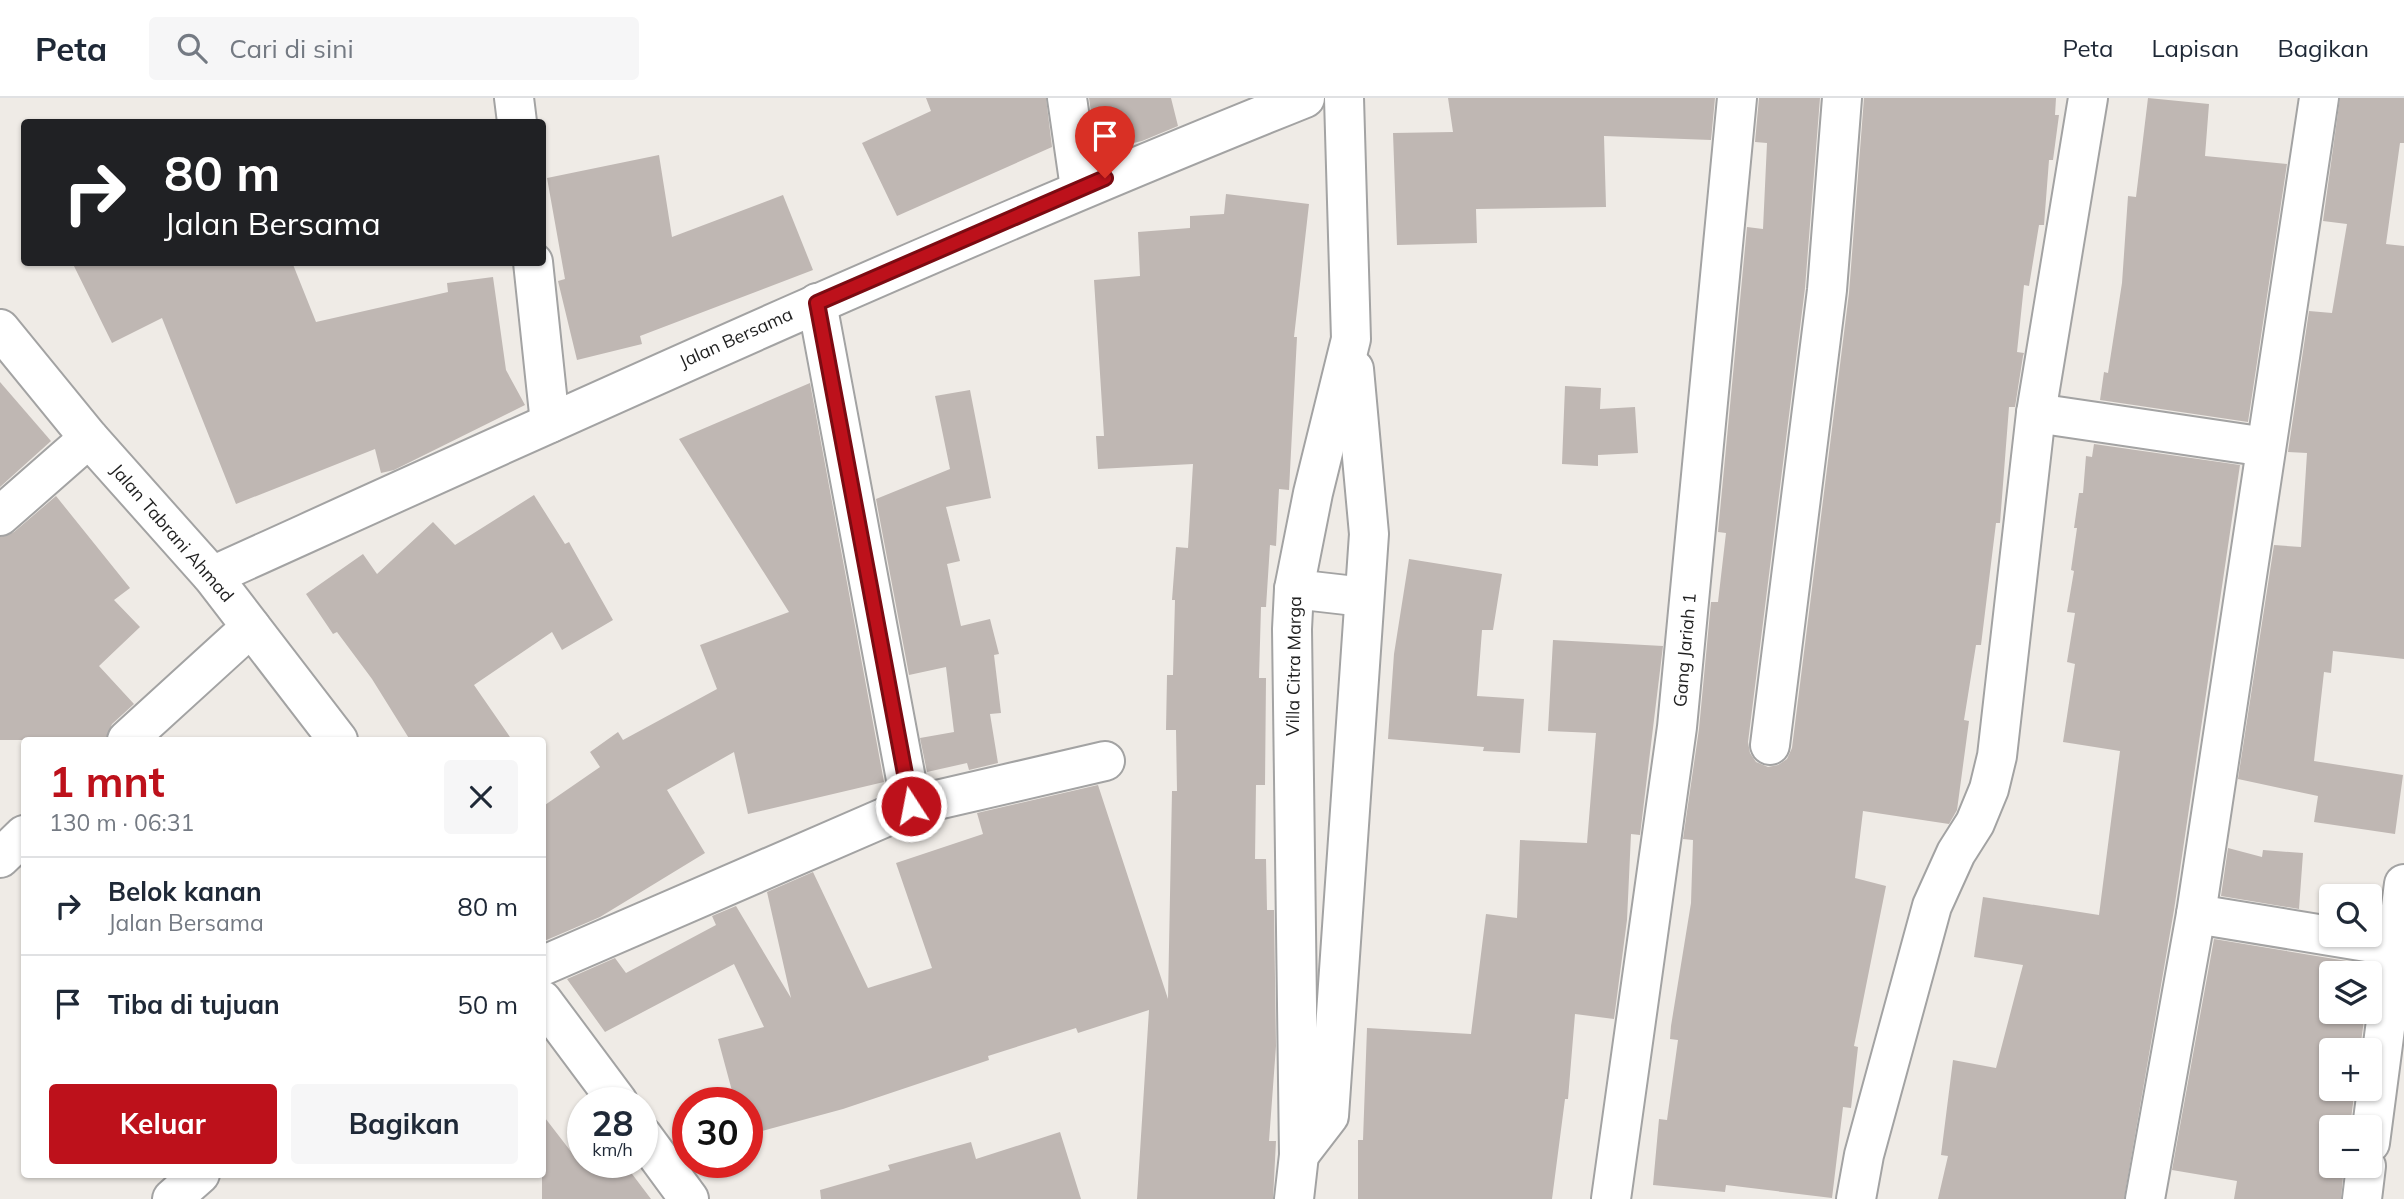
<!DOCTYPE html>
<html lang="id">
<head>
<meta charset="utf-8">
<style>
  :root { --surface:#fff; --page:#f6f6f7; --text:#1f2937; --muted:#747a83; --line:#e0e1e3; --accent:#bd111b }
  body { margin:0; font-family:Mulish,sans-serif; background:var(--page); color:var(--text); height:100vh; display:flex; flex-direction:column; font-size:26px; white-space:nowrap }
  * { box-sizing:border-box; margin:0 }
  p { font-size:23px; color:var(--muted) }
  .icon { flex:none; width:38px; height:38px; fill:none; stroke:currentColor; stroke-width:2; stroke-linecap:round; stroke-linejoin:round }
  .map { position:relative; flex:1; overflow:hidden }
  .panel { position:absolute; left:21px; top:639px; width:525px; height:441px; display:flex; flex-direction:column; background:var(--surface); border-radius:7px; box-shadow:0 2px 5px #0004 }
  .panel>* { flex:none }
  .banner { position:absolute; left:21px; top:21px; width:525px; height:147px; border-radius:7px; box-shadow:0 2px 5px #0004; background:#202124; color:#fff; overflow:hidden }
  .tools { position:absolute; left:2319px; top:786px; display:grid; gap:14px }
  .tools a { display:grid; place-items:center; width:63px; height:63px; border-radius:7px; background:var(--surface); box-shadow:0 2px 5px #0004; font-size:35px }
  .speed { position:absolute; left:567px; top:989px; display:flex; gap:14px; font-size:35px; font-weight:700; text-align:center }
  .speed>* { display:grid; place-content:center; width:91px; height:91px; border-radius:50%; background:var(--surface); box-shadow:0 2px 5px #0004; line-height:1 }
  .speed small { font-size:18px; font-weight:400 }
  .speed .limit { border:10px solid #d22; background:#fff; color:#111 }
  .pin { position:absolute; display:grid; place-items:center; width:60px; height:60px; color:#fff; margin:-72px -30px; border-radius:50% 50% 50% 0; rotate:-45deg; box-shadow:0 0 7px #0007 }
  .pin .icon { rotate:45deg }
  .me { position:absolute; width:77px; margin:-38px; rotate:349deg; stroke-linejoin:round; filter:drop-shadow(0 0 5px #0008) }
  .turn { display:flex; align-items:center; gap:24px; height:147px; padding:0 28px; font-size:32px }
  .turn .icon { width:91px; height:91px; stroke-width:2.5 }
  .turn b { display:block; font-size:49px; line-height:60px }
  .round { display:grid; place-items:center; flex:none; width:74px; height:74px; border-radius:7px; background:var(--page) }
  .summary { display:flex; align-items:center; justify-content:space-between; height:119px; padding:0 28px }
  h1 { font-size:42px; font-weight:700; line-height:52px; color:var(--accent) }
  .button { display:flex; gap:14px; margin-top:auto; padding:14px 28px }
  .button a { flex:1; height:80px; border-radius:7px; background:var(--accent); color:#fff; font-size:28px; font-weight:700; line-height:80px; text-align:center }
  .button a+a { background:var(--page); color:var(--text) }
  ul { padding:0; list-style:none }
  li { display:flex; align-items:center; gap:21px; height:98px; padding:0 28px; border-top:2px solid var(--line) }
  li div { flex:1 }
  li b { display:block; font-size:26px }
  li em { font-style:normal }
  header { display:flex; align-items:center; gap:42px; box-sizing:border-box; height:98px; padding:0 35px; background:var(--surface); border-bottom:2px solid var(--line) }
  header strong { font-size:33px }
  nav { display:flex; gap:38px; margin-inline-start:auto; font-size:24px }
  .search { width:490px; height:63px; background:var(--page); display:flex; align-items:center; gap:18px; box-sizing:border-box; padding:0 24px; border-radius:7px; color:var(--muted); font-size:26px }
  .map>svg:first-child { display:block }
  .building { fill:#bfb7b3 }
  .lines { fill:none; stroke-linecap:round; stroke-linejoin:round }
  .street-casing { stroke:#a3a3a3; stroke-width:42 }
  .street { stroke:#fff; stroke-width:38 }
  .route-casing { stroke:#7b0b12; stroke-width:18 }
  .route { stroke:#bd111b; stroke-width:12 }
  .labels { text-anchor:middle; stroke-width:5; stroke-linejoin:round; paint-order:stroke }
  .street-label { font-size:18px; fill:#1f1f1f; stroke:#fff }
</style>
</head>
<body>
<header>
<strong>Peta</strong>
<div class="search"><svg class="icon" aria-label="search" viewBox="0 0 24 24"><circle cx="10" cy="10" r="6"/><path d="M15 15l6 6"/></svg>Cari di sini</div>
<nav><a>Peta</a><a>Lapisan</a><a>Bagikan</a></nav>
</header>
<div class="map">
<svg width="2404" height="1101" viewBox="0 0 2404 1101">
  <rect width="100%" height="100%" fill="#efebe6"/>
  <g class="building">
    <path d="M926 0H1046L1052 49 897 118 862 45 931 13Z"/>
    <path d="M1089 0H1171L1178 28 1142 43 1112 50 1106 25 1093 30Z"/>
    <path d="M1448 0H1715L1711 42 1604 38 1606 109 1476 111 1477 145 1397 147 1393 35 1453 34Z"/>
    <path d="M1759 0H1820L1805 190 1748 644 1750 655 1756 664 1768 669 1778 667 1787 661 1792 650 1849 195 1864 0H2056L2055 17H2059L2053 62H2049L2044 127H2039L2029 188 2024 187 2017 254 2024 255 2023 258 2015 309H2009L2000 425H1996L1981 547H1976L1964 622 1969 623 1957 712 1949 726 1863 713 1855 780 1886 788 1854 948 1858 949 1851 1010 1843 1009 1832 1100 1726 1087 1725 1094 1653 1087 1659 1021 1667 1022 1678 942 1670 941 1671 928 1691 805 1693 742 1683 741 1699 631 1711 504H1718L1726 435 1718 434 1747 129 1763 131 1767 45 1755 44Z"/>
    <path d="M2148 0 2209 6 2205 58 2287 66 2248 324 2100 302 2104 274 2108 275 2122 185 2128 98 2136 99Z"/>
    <path d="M2340 0H2404V45H2400L2386 146 2404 148V561L2333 553 2331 575 2324 574 2314 663 2403 677 2395 736 2314 724 2318 698 2238 681 2274 447 2301 449 2307 355 2288 354 2309 213 2332 215 2347 126 2323 123Z"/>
    <path d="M659 57 672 139 783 97 813 172 640 238 642 246 577 262 558 183 565 181 547 80Z"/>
    <path d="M1226 96 1309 106 1294 239H1297L1289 392 1279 391 1276 448 1270 447 1266 509H1261L1259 580H1266L1265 687H1256L1255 761H1266L1267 812H1274L1276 948 1269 1043H1276L1273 1101H1137L1149 912 1078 935 1076 930 988 958 989 962 843 1011 747 1037V1004H735L718 941 764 929 734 866 605 934 567 881 615 860 626 875 716 827 712 818 736 808 791 900 767 794 813 774 868 890 932 870 896 765 983 736 977 715 1098 687 1168 901 1172 693H1177L1176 632H1166L1167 577H1173L1175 502H1172L1176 449 1188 450 1193 366 1098 371 1096 338H1104L1094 182 1140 178 1138 134 1190 130V118L1224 116Z"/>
    <path d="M72 164H292L316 224 448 194 447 185 493 179 506 272 525 307 394 372 381 375 375 351 236 406 162 220 112 245Z"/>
    <path d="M0 284 51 343 0 389Z"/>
    <path d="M810 285 884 684 748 716 734 654 667 692 705 755 600 819 542 844V709L600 669 590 654 618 634 623 642 717 591 700 547 789 514 679 341Z"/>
    <path d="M1565 288 1601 290 1600 311 1635 309 1638 355 1598 357V368L1562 366Z"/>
    <path d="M970 292 991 400 946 409 960 463 947 466 961 528 990 521 999 556 994 557 1001 615 990 616 998 665 969 672 967 665 927 674 920 640 954 634 946 569 909 577 876 401 950 371 935 298Z"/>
    <path d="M2094 346 2240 367 2174 812 2124 1101H1938L1948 1058 1941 1057 1953 962 1996 970 2023 867 1974 859 1983 799 2099 817 2120 653 2063 644 2075 566 2067 564 2075 515 2067 514 2074 473 2071 472 2077 430H2074L2079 395H2083L2086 358 2092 359Z"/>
    <path d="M534 397 565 446 569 444 613 522 562 552 552 534 474 587 512 642H410L372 581 337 534 333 536 306 496 363 456 377 476 433 424 455 447Z"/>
    <path d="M56 398 130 490 114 502 140 529 99 568 134 606 112 626 106 642H0V439L14 434Z"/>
    <path d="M1409 461 1502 476 1493 532H1482L1477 598 1524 601 1520 655 1483 653 1484 649 1388 641 1394 556Z"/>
    <path d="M1553 542 1663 548 1640 737 1631 736 1627 822 1614 921 1575 916 1568 1001H1565L1552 1101H1358V1042H1363L1367 930 1471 936 1486 816 1517 820 1520 742 1587 745 1596 635 1548 633Z"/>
    <path d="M2228 750 2262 759 2263 752 2303 755 2299 811 2221 798Z"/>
    <path d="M2214 841 2371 867 2370 881V875H2331V914H2365L2360 952H2331V990H2355L2350 1029H2331V1068H2344L2341 1101H2234L2237 1083 2172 1072Z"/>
    <path d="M542 1016 579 1064H623L651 1101H542Z"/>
    <path d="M1060 1034 1081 1101H821L820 1092 890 1072 888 1067 971 1044 976 1061Z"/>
  </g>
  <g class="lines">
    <g class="street-casing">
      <g id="street">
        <path d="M514 0 517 24"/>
        <path d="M1067 0 1080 90"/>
        <path d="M533 164 550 325"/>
        <path d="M817 205 911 708"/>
        <path d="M0 231 89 340 212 478 338 642"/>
        <path d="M2036 315 2266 349"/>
        <path d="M0 418 89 340"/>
        <path d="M212 478C574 314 936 148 1305 0"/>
        <path d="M1294 491 1364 499"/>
        <path d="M127 642 251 529"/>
        <path d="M1770 647 1827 192 1842 0"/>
        <path d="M0 760 24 737"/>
        <path d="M2196 816 2397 849"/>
        <path d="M542 868 911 708 1105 663"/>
        <path d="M542 902 618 1004"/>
        <path d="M642 1037 689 1101"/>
        <path d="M2370 1045 2404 786"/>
        <path d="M1299 1057 1329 1018 1369 436 1354 271"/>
        <path d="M172 1101 200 1076"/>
        <path d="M1294 1101 1299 1057 1292 531 1294 491 1313 395 1351 241 1344 0"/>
        <path d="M1611 1101 1677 629 1737 0"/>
        <path d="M1856 1101 1864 1057 1932 808 1956 755 1975 725 1989 691 1997 658 2036 315 2088 0"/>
        <path d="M2145 1101 2196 816 2319 0"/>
        <path d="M2362 1101 2366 1068"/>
      </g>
    </g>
    <use href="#street" class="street"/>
  </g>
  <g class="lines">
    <g class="route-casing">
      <path id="route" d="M911 708 817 205 1105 80"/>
    </g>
    <use href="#route" class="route"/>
  </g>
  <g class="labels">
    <g class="street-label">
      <text transform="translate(736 240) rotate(-24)" y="6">Jalan Bersama</text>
      <text transform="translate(172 435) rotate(49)" y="6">Jalan Tabrani Ahmad</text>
      <text transform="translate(1685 552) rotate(-85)" y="6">Gang Jariah 1</text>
      <text transform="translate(1294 568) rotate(-89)" y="6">Villa Citra Marga</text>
    </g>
  </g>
</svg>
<div class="tools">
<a><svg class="icon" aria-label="search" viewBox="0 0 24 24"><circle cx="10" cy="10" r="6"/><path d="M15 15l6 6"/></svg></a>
<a><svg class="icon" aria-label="layers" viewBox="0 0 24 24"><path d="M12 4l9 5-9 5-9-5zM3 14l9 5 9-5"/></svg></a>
<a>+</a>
<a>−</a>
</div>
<div class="speed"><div>28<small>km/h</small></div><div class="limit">30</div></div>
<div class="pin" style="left:1105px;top:80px;background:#d93025"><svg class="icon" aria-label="arrive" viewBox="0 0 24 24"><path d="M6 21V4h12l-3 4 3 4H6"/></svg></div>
<svg class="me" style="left:911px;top:708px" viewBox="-20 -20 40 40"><circle r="17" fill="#bd111b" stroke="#fff" stroke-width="3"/><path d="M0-11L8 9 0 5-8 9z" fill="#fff"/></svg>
<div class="banner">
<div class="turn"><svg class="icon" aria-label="right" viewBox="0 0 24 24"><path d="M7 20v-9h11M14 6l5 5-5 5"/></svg><div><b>80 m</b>Jalan Bersama</div></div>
</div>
<section class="panel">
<div class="summary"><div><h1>1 mnt</h1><p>130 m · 06:31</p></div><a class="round"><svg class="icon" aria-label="close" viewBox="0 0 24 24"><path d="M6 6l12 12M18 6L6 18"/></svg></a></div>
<ul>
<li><svg class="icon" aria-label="right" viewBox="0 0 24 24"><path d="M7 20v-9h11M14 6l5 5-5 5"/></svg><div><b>Belok kanan</b><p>Jalan Bersama</p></div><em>80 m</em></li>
<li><svg class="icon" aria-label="arrive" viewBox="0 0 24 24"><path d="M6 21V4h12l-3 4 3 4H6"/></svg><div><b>Tiba di tujuan</b></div><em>50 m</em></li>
</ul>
<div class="button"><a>Keluar</a><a>Bagikan</a></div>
</section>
</div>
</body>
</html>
